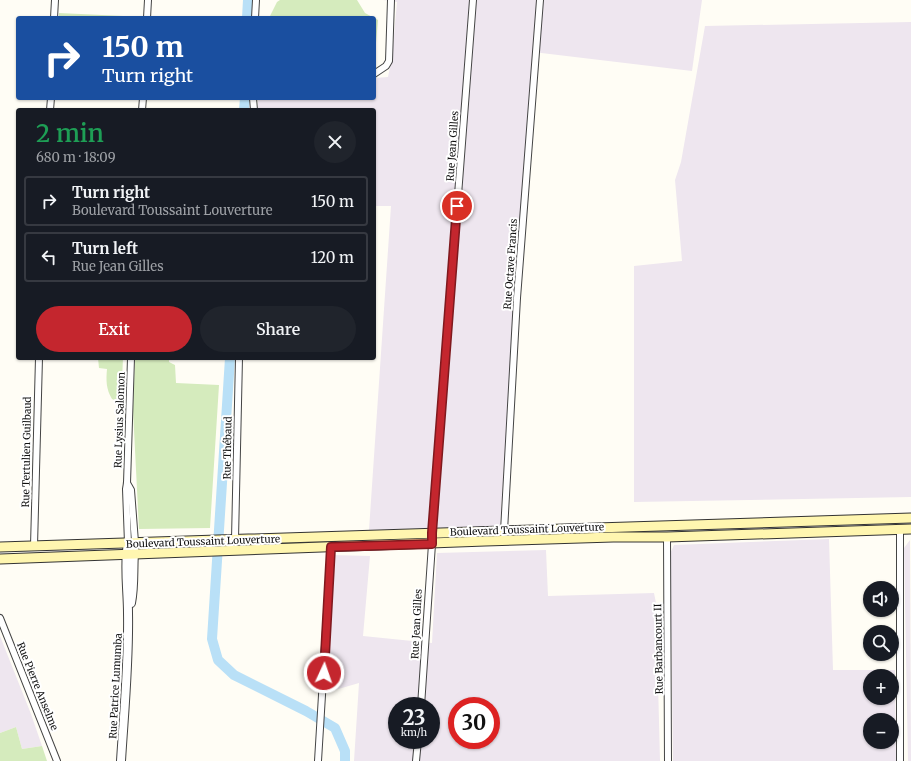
<!DOCTYPE html>
<html lang="en">
<head>
<meta charset="utf-8">
<style>
  :root { --surface:#171b24; --page:#20242c; --text:#f1f3f6; --muted:#9ea1a6; --line:#363941; --accent:#c4262e }
  body { margin:0; font-family:Merriweather,serif; background:var(--page); color:var(--text); height:100vh; display:flex; flex-direction:column; font-size:15px; white-space:nowrap }
  * { box-sizing:border-box; margin:0 }
  p { font-size:13px; color:var(--muted) }
  .icon { flex:none; width:22px; height:22px; fill:none; stroke:currentColor; stroke-width:2; stroke-linecap:round; stroke-linejoin:round }
  .map { position:relative; flex:1; overflow:hidden }
  .drawer { position:absolute; left:16px; top:108px; width:360px; height:252px; display:flex; flex-direction:column; background:var(--surface); border-radius:4px; box-shadow:0 1px 3px #0004 }
  .drawer>* { flex:none }
  .hud { position:absolute; left:16px; top:16px; width:360px; height:84px; border-radius:4px; box-shadow:0 1px 3px #0004; background:#1a4fa0; color:#fff; overflow:hidden }
  .controls { position:absolute; left:863px; top:581px; display:grid; gap:8px }
  .controls a { display:grid; place-items:center; width:36px; height:36px; border-radius:50%; background:var(--surface); box-shadow:0 1px 3px #0004; font-size:20px }
  .speed { position:absolute; left:388px; top:697px; display:flex; gap:8px; font-size:20px; font-weight:700; text-align:center }
  .speed>* { display:grid; place-content:center; width:52px; height:52px; border-radius:50%; background:var(--surface); box-shadow:0 1px 3px #0004; line-height:1 }
  .speed small { font-size:10px; font-weight:400 }
  .speed .limit { border:6px solid #d22; background:#fff; color:#111 }
  .pin { position:absolute; display:grid; place-items:center; width:34px; height:34px; color:#fff; margin:-17px; border:2px solid #fff; border-radius:50%; box-shadow:0 1px 4px #0007 }
  .me { position:absolute; width:44px; margin:-22px; rotate:3deg; stroke-linejoin:round; filter:drop-shadow(0 0 3px #0008) }
  .turn { display:flex; align-items:center; gap:14px; height:84px; padding:0 20px; font-size:18px }
  .turn .icon { width:52px; height:52px; stroke-width:2.5 }
  .turn b { display:block; font-size:28px; line-height:34px }
  .round { display:grid; place-items:center; flex:none; width:42px; height:42px; border-radius:21px; background:var(--page) }
  .overview { display:flex; align-items:center; justify-content:space-between; height:68px; padding:0 20px }
  h1 { font-size:24px; font-weight:600; line-height:30px; color:#1e9e55 }
  .cta { display:flex; gap:8px; margin-top:auto; padding:8px 20px }
  .cta a { flex:1; height:46px; border-radius:24px; background:var(--accent); color:#fff; font-size:16px; font-weight:600; line-height:46px; text-align:center }
  .cta a+a { background:var(--page); color:var(--text) }
  ul { padding:0; list-style:none }
  li { display:flex; align-items:center; gap:12px; height:50px; margin:0 8px 6px; padding:0 12px; border:2px solid var(--line); border-radius:4px }
  li div { flex:1 }
  li b { display:block; font-size:15px }
  li em { font-style:normal }
  .map>svg:first-child { display:block }
  .industrial { fill:#eee6ef; fill-rule:evenodd }
  .green { fill:#d5ebbd }
  .lines { fill:none; stroke-linecap:round; stroke-linejoin:round }
  .river { stroke:#b9e0f7; stroke-width:10 }
  .minor-casing { stroke:#444; stroke-width:8 }
  .tertiary-casing { stroke:#444; stroke-width:10 }
  .secondary-casing { stroke:#333; stroke-width:11 }
  .minor { stroke:#fff; stroke-width:6 }
  .tertiary { stroke:#fff; stroke-width:8 }
  .secondary { stroke:#fff6b0; stroke-width:9 }
  .route-casing { stroke:#7f191e; stroke-width:10 }
  .route { stroke:#c4262e; stroke-width:7 }
  .labels { text-anchor:middle; stroke-width:4; stroke-linejoin:round; paint-order:stroke }
  .street-label { font-size:10px; fill:#111; stroke:#fff }
</style>
</head>
<body>
<div class="map">
<svg width="911" height="761" viewBox="0 0 911 761">
  <rect width="100%" height="100%" fill="#fffdf5"/>
  <g class="industrial">
    <path d="M383 0H702L692 71 533 52 500 526 369 530 391 206H374V110H258V98H374V78L388 77 392 57 397 2Z"/>
    <path d="M911 22V497L634 502V266L682 261 675 180 681 162 705 26Z"/>
    <path d="M829 539 833 670H895L896 761H673L670 554 674 545ZM870 676H892V698H870ZM870 720H892V742H870Z"/>
    <path d="M910 540 911 761H908L904 548Z"/>
    <path d="M546 550 548 596 654 593 656 603 660 761H354L359 683 328 692 332 555 370 556 363 636 432 643 437 553ZM397 706H431V740H397ZM457 706H491V740H457Z"/>
    <path d="M0 636 31 714 42 746 22 749 16 727 0 733Z"/>
  </g>
  <g class="green">
    <path d="M280 0H357L365 13 378 20 375 54 374 55V18H269L277 2Z"/>
    <path d="M59 13 145 17 59 18Z"/>
    <path d="M98 358H123L121 403 112 399C106 389 106 380 107 369L99 368Z"/>
    <path d="M135 358H169V362L175 365 176 383 219 385 210 528 139 529 133 410Z"/>
    <path d="M16 727 22 749 42 746 47 761H0V733Z"/>
  </g>
  <g class="lines">
    <g class="river">
      <path d="M247 18 248 0"/>
      <path d="M244 110 245 98"/>
      <path d="M230 358 212 639 218 660 234 675 306 711 335 728 345 751V761"/>
    </g>
    <g class="minor-casing">
      <g id="minor">
        <path d="M54 18 55 0"/>
        <path d="M147 18 148 0"/>
        <path d="M255 18 256 0"/>
        <path d="M374 74 386 66 389 61 391 0"/>
        <path d="M253 98 254 110"/>
        <path d="M50 110 51 98"/>
        <path d="M142 110 143 98"/>
        <path d="M127 483 131 490 135 542"/>
        <path d="M900 529V761"/>
        <path d="M504 531 517 298 540 0"/>
        <path d="M667 537 668 761"/>
        <path d="M235 539 239 358"/>
        <path d="M128 543 126 489 127 483 131 358"/>
        <path d="M34 546 39 358"/>
        <path d="M0 618 57 761"/>
        <path d="M421 706 432 544V533L473 0"/>
        <path d="M318 761 331 547"/>
        <path d="M416 761 418 740"/>
      </g>
    </g>
    <g class="tertiary-casing">
      <g id="tertiary">
        <path d="M131 603C135 583 132 563 135 542"/>
        <path d="M121 761C124 712 129 662 128 613 128 590 124 566 128 543"/>
      </g>
    </g>
    <g class="secondary-casing">
      <g id="secondary">
        <path d="M0 547 911 518"/>
        <path d="M0 559 485 541 613 537H667L911 529"/>
      </g>
    </g>
    <use href="#minor" class="minor"/>
    <use href="#tertiary" class="tertiary"/>
    <use href="#secondary" class="secondary"/>
  </g>
  <g class="lines">
    <g class="route-casing">
      <path id="route" d="M324 673 331 547 432 544V533L457 206"/>
    </g>
    <use href="#route" class="route"/>
  </g>
  <g class="labels">
    <g class="street-label">
      <text transform="translate(452 146) rotate(-86)" y="4">Rue Jean Gilles</text>
      <text transform="translate(510 264) rotate(-86)" y="4">Rue Octave Francis</text>
      <text transform="translate(119 420) rotate(-88)" y="4">Rue Lysius Salomon</text>
      <text transform="translate(227 448) rotate(-89)" y="4">Rue Thébaud</text>
      <text transform="translate(26 452) rotate(-89)" y="4">Rue Tertulien Guilbaud</text>
      <text transform="translate(527 529) rotate(-2)" y="4">Boulevard Toussaint Louverture</text>
      <text transform="translate(203 541) rotate(-2)" y="4">Boulevard Toussaint Louverture</text>
      <text transform="translate(416 624) rotate(-87)" y="4">Rue Jean Gilles</text>
      <text transform="translate(658 649) rotate(-91)" y="4">Rue Barbancourt II</text>
      <text transform="translate(38 686) rotate(68)" y="4">Rue Pierre Anselme</text>
      <text transform="translate(115 686) rotate(-87)" y="4">Rue Patrice Lumumba</text>
    </g>
  </g>
</svg>
<div class="controls">
<a><svg class="icon" aria-label="sound" viewBox="0 0 24 24"><path d="M4 9h4l5-4v14l-5-4H4zM17 9q2 3 0 6"/></svg></a>
<a><svg class="icon" aria-label="search" viewBox="0 0 24 24"><circle cx="10" cy="10" r="6"/><path d="M15 15l6 6"/></svg></a>
<a>+</a>
<a>−</a>
</div>
<div class="speed"><div>23<small>km/h</small></div><div class="limit">30</div></div>
<div class="pin" style="left:457px;top:206px;background:#d93025"><svg class="icon" aria-label="arrive" viewBox="0 0 24 24"><path d="M6 21V4h12l-3 4 3 4H6"/></svg></div>
<svg class="me" style="left:324px;top:673px" viewBox="-20 -20 40 40"><circle r="17" fill="#c4262e" stroke="#fff" stroke-width="3"/><path d="M0-11L8 9 0 5-8 9z" fill="#fff"/></svg>
<div class="hud">
<div class="turn"><svg class="icon" aria-label="right" viewBox="0 0 24 24"><path d="M7 20v-9h11M14 6l5 5-5 5"/></svg><div><b>150 m</b>Turn right</div></div>
</div>
<section class="drawer">
<div class="overview"><div><h1>2 min</h1><p>680 m · 18:09</p></div><a class="round"><svg class="icon" aria-label="close" viewBox="0 0 24 24"><path d="M6 6l12 12M18 6L6 18"/></svg></a></div>
<ul>
<li><svg class="icon" aria-label="right" viewBox="0 0 24 24"><path d="M7 20v-9h11M14 6l5 5-5 5"/></svg><div><b>Turn right</b><p>Boulevard Toussaint Louverture</p></div><em>150 m</em></li>
<li><svg class="icon" aria-label="left" viewBox="0 0 24 24"><path d="M17 20v-9H6M10 6l-5 5 5 5"/></svg><div><b>Turn left</b><p>Rue Jean Gilles</p></div><em>120 m</em></li>
</ul>
<div class="cta"><a>Exit</a><a>Share</a></div>
</section>
</div>
</body>
</html>
